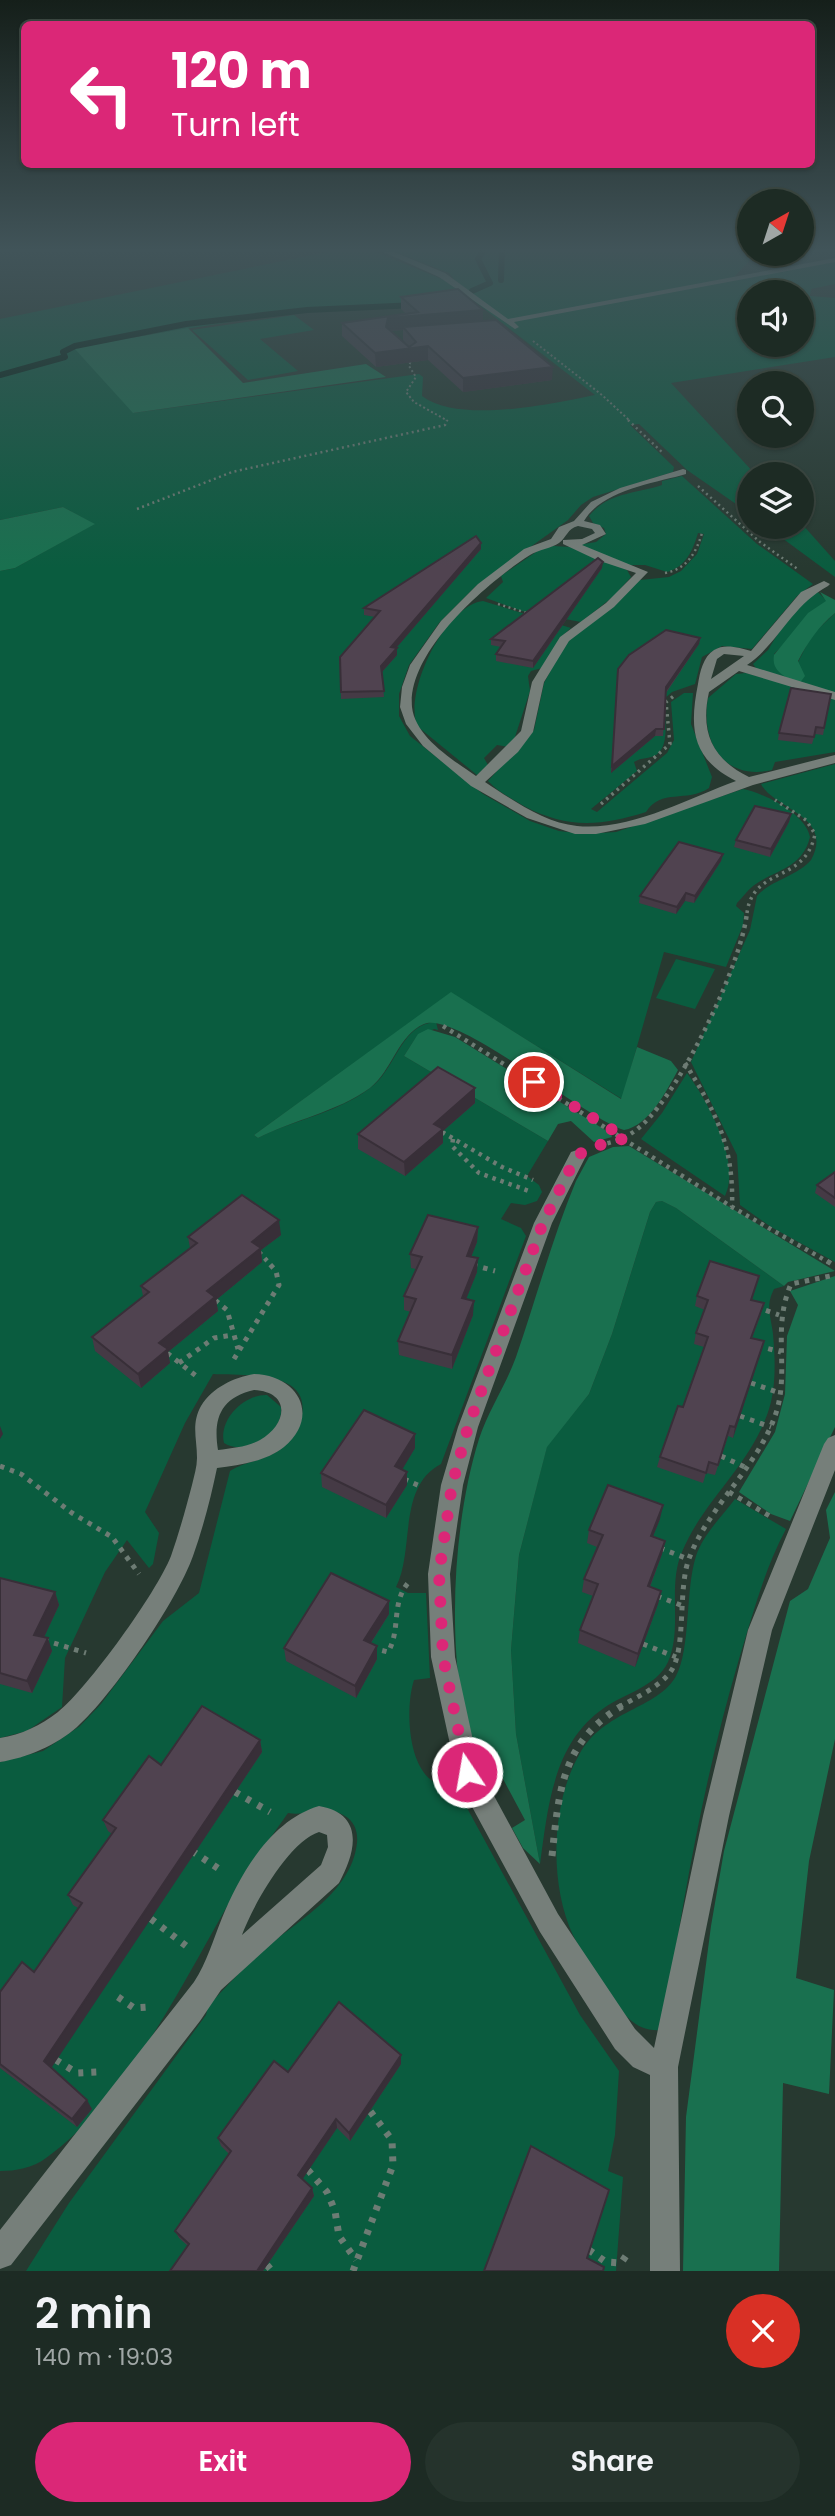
<!DOCTYPE html>
<html lang="en">
<head>
<meta charset="utf-8">
<style>
  :root { --surface:#1d2b24; --page:#25332c; --text:#f1f3f6; --muted:#a0a7a6; --line:#3b4741; --accent:#db2777 }
  body { margin:0; font-family:Poppins,sans-serif; background:var(--page); color:var(--text); height:100vh; display:flex; flex-direction:column; font-size:26px; white-space:nowrap }
  * { box-sizing:border-box; margin:0 }
  p { font-size:23px; color:var(--muted) }
  .icon { flex:none; width:38px; height:38px; fill:none; stroke:currentColor; stroke-width:2; stroke-linecap:round; stroke-linejoin:round }
  .map { position:relative; height:2271px; overflow:hidden }
  .side { display:flex; flex-direction:column; background:var(--surface); flex:1 }
  .side>* { flex:none }
  .banner { position:absolute; left:21px; top:21px; width:794px; height:147px; border-radius:10px; box-shadow:0 2px 5px #0004,0 0 0 2px var(--line); background:#db2777; color:#fff; overflow:hidden }
  .needle { width:46px; rotate:39deg }
  .buttons { position:absolute; left:737px; top:189px; display:grid; gap:14px }
  .buttons a { display:grid; place-items:center; width:77px; height:77px; border-radius:50%; background:var(--surface); box-shadow:0 2px 5px #0004,0 0 0 2px var(--line); font-size:35px }
  .pin { position:absolute; display:grid; place-items:center; width:60px; height:60px; color:#fff; margin:-30px; border:4px solid #fff; border-radius:50%; box-shadow:0 2px 7px #0007 }
  .me { position:absolute; width:77px; margin:-38px; rotate:348deg; stroke-linejoin:round; filter:drop-shadow(0 0 5px #0008) }
  .turn { display:flex; align-items:center; gap:24px; height:147px; padding:0 35px; font-size:32px }
  .turn .icon { width:91px; height:91px; stroke-width:2.5 }
  .turn b { display:block; font-size:49px; line-height:60px }
  .round { display:grid; place-items:center; flex:none; width:74px; height:74px; border-radius:37px; background:var(--page) }
  .head { display:flex; align-items:center; justify-content:space-between; height:119px; padding:0 35px }
  h1 { font-size:42px; font-weight:600; line-height:52px }
  .button { display:flex; gap:14px; margin-top:auto; padding:14px 35px }
  .button a { flex:1; height:80px; border-radius:42px; background:var(--accent); color:#fff; font-size:28px; font-weight:600; line-height:80px; text-align:center }
  .button a+a { background:var(--page); color:var(--text) }
  .map>svg:first-child { display:block }
  .green { fill:#0a5c3f; fill-rule:evenodd }
  .forest { fill:#19704f }
  .lines { fill:none; stroke-linecap:round; stroke-linejoin:round }
  .stream { stroke:#002013; stroke-width:6 }
  .path-far5 { stroke:#6d7c74; stroke-width:2; stroke-dasharray:2 2.5; stroke-linecap:butt }
  .path-far4 { stroke:#6d7c74; stroke-width:2.5; stroke-dasharray:2 3.5; stroke-linecap:butt }
  .path-far3 { stroke:#6d7c74; stroke-width:3.5; stroke-dasharray:2.5 4.5; stroke-linecap:butt }
  .path-far2 { stroke:#6d7c74; stroke-width:4.5; stroke-dasharray:3.5 5; stroke-linecap:butt }
  .path-far1 { stroke:#6d7c74; stroke-width:5; stroke-dasharray:4.5 6; stroke-linecap:butt }
  .path { stroke:#6d7c74; stroke-width:7; stroke-dasharray:5 8; stroke-linecap:butt }
  .minor { fill:#767f7a; fill-rule:evenodd }
  .wall { fill:#453a45; fill-rule:evenodd }
  .shaded-wall { fill:#382f38 }
  .building { fill:#504350; stroke:#382f38; stroke-width:2 }
  .route { stroke:#db2777; stroke-width:12; stroke-dasharray:0 21.6 }
</style>
</head>
<body>
<div class="map">
<svg width="835" height="2271" viewBox="0 0 835 2271">
  <rect width="100%" height="100%" fill="#273930"/>
  <g class="green">
    <path d="M336 250H371L444 280 463 291 449 273 391 250H749V254H756L733 278 835 260V284L811 289 810 296 835 298V357L671 383 755 474H749V513L687 470 639 424 630 425 674 467 673 472 593 497 581 505 568 520 476 586 439 623 409 665 399 694V716L410 736 483 794 530 821 559 831 584 834 616 832 743 789C764 793 806 814 810 837 802 869 776 869 753 886 747 891 742 898 737 903L736 906 744 913 743 925 726 967 664 952 622 1099 451 993 254 1135 258 1138C295 1119 343 1112 375 1084 396 1065 403 1023 436 1022L438 1030 434 1029 415 1039 404 1056 548 1141 527 1176 539 1185 542 1192 537 1201 525 1205 511 1203 501 1219 521 1228 526 1236 441 1464C397 1487 415 1550 396 1587L408 1593H426L430 1678 414 1680C404 1710 407 1792 455 1786L580 2015 619 2071 615 2135 608 2171 623 2177 616 2271H26L69 2203 206 2015 208 2006C225 1988 241 1970 260 1953 294 1922 351 1895 357 1843 358 1832 355 1822 345 1816 327 1804 306 1817 288 1813 270 1838 253 1863 237 1889 187 1974 128 2100 46 2158 33 2168 15 2171 0 2171V1762L43 1751 80 1726 101 1704 163 1621 199 1593 230 1471C245 1461 264 1461 279 1450 291 1442 300 1429 302 1415 310 1369 241 1376 213 1374L185 1423 145 1512 159 1533 153 1564 149 1568 127 1540 105 1572 65 1658 62 1707 27 1731 0 1738V571L15 568 94 524 63 507 0 520V319ZM749 292H802V345H749ZM465 294 595 395C551 404 459 424 422 396L423 377 419 374 133 413 134 337 308 310 391 308Z"/>
    <path d="M294 315 314 330 260 339 298 371 248 380 192 330Z"/>
    <path d="M682 476 757 544 813 584 797 596 752 649 722 646 702 657 695 684 672 692 664 699C664 714 671 746 656 755 649 759 642 757 634 762L637 771 591 809 597 812 667 753 674 740 671 702 684 693H693L691 724 712 777 709 788C687 803 661 788 646 812 601 826 567 829 524 806 512 799 497 791 488 781L534 730 544 683 568 638 640 580 669 577 681 571 697 554 704 534 698 533C693 550 686 567 667 572L645 565H628L578 545 596 542 606 534 604 528 593 523 589 516C608 492 636 494 662 485V481Z"/>
    <path d="M802 524 835 561V577L767 527Z"/>
    <path d="M553 546 570 547 627 570 631 577 614 596 581 622 522 611 486 598 503 582 501 576 505 573 539 550Z"/>
    <path d="M816 590 827 601 774 654 798 662 812 635 835 613V694L758 671 753 664 768 650 785 622Z"/>
    <path d="M483 601 571 628 560 638 542 668 531 671 528 676 530 691 513 743 509 747 497 745 484 758 488 765 477 775 417 726C404 690 446 605 483 601Z"/>
    <path d="M746 673 835 698V752L775 762 772 770C724 781 700 742 708 698L736 674Z"/>
    <path d="M835 764V1262L771 1227 740 1205 737 1155 691 1062 750 930 757 896C771 880 796 877 811 860 835 816 773 809 761 784Z"/>
    <path d="M676 959 715 969 695 1009 656 998Z"/>
    <path d="M687 1073C707 1100 742 1163 725 1196L641 1139 662 1113Z"/>
    <path d="M662 1201 676 1208 784 1286 774 1289C765 1307 771 1316 773 1334 775 1357 776 1380 771 1402 756 1461 704 1498 682 1552 667 1586 683 1628 668 1662 656 1687 625 1693 604 1708 553 1743 548 1807 540 1864L516 1734 511 1650 519 1555 547 1446 589 1394 612 1334 650 1212 656 1202Z"/>
    <path d="M267 1395 281 1407C284 1434 247 1457 224 1443 218 1419 245 1394 267 1395Z"/>
    <path d="M735 1499 786 1529C764 1570 753 1614 739 1659 703 1781 682 1905 663 2030 636 2033 623 2014 610 1994 597 1975 583 1956 573 1935 549 1884 551 1804 579 1755 603 1710 658 1709 676 1676 691 1648 685 1590 696 1556 703 1535 722 1516 735 1499Z"/>
  </g>
  <g class="forest">
    <path d="M188 328 243 383 366 364 386 377 133 413 74 348Z"/>
    <path d="M63 507 95 524 15 568 0 571V520Z"/>
    <path d="M820 592 835 600V613C818 627 808 642 798 661L805 676 799 684C786 677 771 672 774 655L808 613 826 601Z"/>
    <path d="M451 992 621 1099 637 1047 671 1061 678 1070C667 1090 649 1126 624 1130 585 1118 456 1010 424 1024 398 1035 392 1071 370 1088 337 1112 293 1120 258 1138L254 1135Z"/>
    <path d="M428 1029 455 1037 610 1133 612 1137 594 1142 571 1121 558 1124 548 1141 404 1056 418 1034Z"/>
    <path d="M629 1146 835 1271 788 1282 784 1286 676 1208 662 1201 656 1202 650 1212 612 1334 589 1394 547 1447 519 1555 511 1650 516 1734 540 1864 523 1848 512 1828 525 1820 494 1762 479 1769C444 1677 450 1532 479 1439 488 1411 506 1385 516 1357 536 1299 552 1239 576 1181L589 1157 613 1147Z"/>
    <path d="M835 1276V1427L790 1521 771 1514 739 1492 775 1432 785 1394 787 1336 798 1305 790 1291Z"/>
    <path d="M835 1492V1739L809 1861 796 1978 834 1990 829 2094 783 2083 779 2271H683L686 2117 711 1926 724 1851 790 1601 808 1589 830 1538 826 1510Z"/>
  </g>
  <g class="lines">
    <g class="stream">
      <path d="M501 280 502 250"/>
      <path d="M472 291 490 283 478 259 484 250"/>
      <path d="M0 375 65 357 63 352 75 346 186 324 307 310 416 305"/>
    </g>
    <g class="path-far5">
      <path d="M533 341 602 395 630 421"/>
      <path d="M412 358 409 366 416 377 406 392 414 402 448 421"/>
    </g>
    <g class="path-far4">
      <path d="M628 420 664 454"/>
      <path d="M698 486 760 542 799 570"/>
      <path d="M137 509 232 472 445 425 447 420"/>
      <path d="M665 573C687 569 696 553 702 533"/>
      <path d="M498 604 530 614"/>
    </g>
    <g class="path-far3">
      <path d="M601 804 670 744 666 702 675 695"/>
      <path d="M747 913C753 866 805 884 815 834L806 820 775 800"/>
    </g>
    <g class="path-far2">
      <path d="M443 1026 732 1207 830 1263"/>
      <path d="M685 1063C716 1113 734 1146 732 1207"/>
      <path d="M442 1132 502 1167 533 1180"/>
      <path d="M453 1139 452 1146 479 1173 529 1191"/>
      <path d="M599 1145C616 1142 629 1137 642 1125 681 1090 742 964 747 912"/>
      <path d="M259 1252 269 1263"/>
    </g>
    <g class="path-far1">
      <path d="M827 1261 835 1266"/>
      <path d="M473 1265 495 1271"/>
      <path d="M215 1300 227 1310 238 1349"/>
      <path d="M756 1307 779 1315"/>
      <path d="M758 1346 781 1352"/>
      <path d="M167 1353 200 1379"/>
      <path d="M234 1359 279 1285 276 1271 267 1261"/>
      <path d="M179 1363 214 1338 233 1335"/>
      <path d="M751 1383 780 1393"/>
      <path d="M740 1416 771 1427"/>
      <path d="M721 1456 747 1468"/>
      <path d="M0 1466 21 1474 72 1513 112 1537 139 1574"/>
      <path d="M404 1479 422 1487"/>
      <path d="M729 1492 773 1518"/>
      <path d="M660 1548 688 1559"/>
      <path d="M657 1596 683 1606"/>
      <path d="M44 1640 86 1653"/>
      <path d="M643 1644 676 1657"/>
      <path d="M372 1648 388 1652C401 1630 391 1603 408 1583"/>
      <path d="M619 1707C635 1698 660 1687 671 1671 687 1648 677 1586 690 1556 711 1503 760 1465 777 1410 789 1367 772 1328 791 1284L835 1275"/>
    </g>
    <g class="path">
      <path d="M235 1792 270 1812"/>
      <path d="M192 1851 222 1871"/>
      <path d="M552 1856C559 1792 561 1742 622 1706"/>
      <path d="M151 1919 189 1948"/>
      <path d="M118 1997 134 2008 149 2007"/>
      <path d="M56 2060 77 2073 98 2072"/>
      <path d="M308 2170 327 2192 335 2211 339 2236 356 2260"/>
      <path d="M589 2250 606 2262 621 2263 628 2253"/>
      <path d="M267 2265 272 2271"/>
      <path d="M353 2271 393 2165 392 2140 370 2111"/>
    </g>
    <g class="minor">
      <path d="M379 250H389L445 273 508 319 835 258V262L514 322 519 327 515 329 439 277Z"/>
      <path d="M683 469 686 470V474C655 483 602 490 584 521L600 525 606 534 582 545 648 572 614 607 569 641 544 682 533 732 518 752 485 782C511 799 544 823 577 826 631 831 686 799 736 781 692 759 689 729 698 684 700 672 703 657 714 650 725 643 740 648 751 651L801 592 824 581 830 584 828 586C791 606 779 643 747 665L835 692V700L739 671 709 692C700 732 712 759 749 777L835 755V763L753 785 645 824 596 834H575L527 818 471 786 423 746 406 724 400 707 402 687 410 665 441 621 478 584 524 549 551 539 559 527 574 521 591 502 620 488ZM578 526 592 529 595 533 582 539 563 540V544L597 560 636 573 606 603 560 637 532 682 521 731 476 776C453 760 415 737 412 707 407 651 488 582 530 555 538 550 552 548 559 543 567 537 567 529 578 526ZM724 654 744 656 711 679 717 659Z"/>
      <path d="M577 1150 586 1156 552 1223 478 1427 463 1485 450 1574 455 1657 479 1768 558 1914 635 2029 654 2048 703 1816 748 1630 824 1444 828 1438 835 1435V1470L772 1630 729 1816 678 2067 680 2271H650V2075L633 2067 615 2049 540 1932 458 1781 431 1657 428 1574 441 1485 458 1427 534 1223 571 1152Z"/>
      <path d="M254 1374C298 1375 321 1416 284 1447 265 1462 239 1465 217 1468 211 1497 203 1528 193 1556 177 1601 113 1695 77 1727 57 1745 26 1758 0 1762V1738C21 1735 41 1725 58 1712 88 1688 157 1592 171 1556 179 1533 186 1508 192 1485 194 1476 197 1467 197 1458 197 1439 191 1424 201 1406 213 1387 233 1378 254 1374ZM254 1390C292 1392 287 1425 260 1440 247 1447 232 1448 218 1450 213 1419 220 1398 254 1390Z"/>
      <path d="M319 1806C365 1814 356 1852 339 1883L221 1990 200 2021 11 2265 0 2269V2230L194 1982C207 1962 213 1940 222 1918 240 1874 271 1820 319 1806ZM319 1832 327 1835 328 1847 321 1865 242 1935C252 1907 289 1841 319 1832Z"/>
    </g>
  </g>
  <g class="wall">
    <path d="M401 297 483 321 552 380 463 392 428 360 376 367 342 336V323L406 314 401 309ZM403 330V340L409 347 391 331Z"/>
    <path d="M481 543V549L396 648 397 655 382 672 384 697 341 699 340 657 375 617 364 615V608Z"/>
    <path d="M602 568 533 668 496 661V654L501 647 491 645V639Z"/>
    <path d="M700 638 699 644 666 693 663 736H655L611 773 618 669Z"/>
    <path d="M831 694 823 735 815 734 812 744 778 740 779 733Z"/>
    <path d="M791 814 789 822 770 857 734 847 736 840Z"/>
    <path d="M723 854 721 861 694 903 685 901 676 914 639 903 640 896Z"/>
    <path d="M475 1088V1103L443 1131V1143L405 1176 358 1149V1134Z"/>
    <path d="M835 1172V1207L815 1193 817 1185Z"/>
    <path d="M478 1227 477 1242 471 1257 477 1272 466 1299 473 1315 452 1369 399 1355 398 1341 411 1312 404 1310V1296L416 1269 411 1268 410 1254Z"/>
    <path d="M281 1235 261 1250 262 1262 216 1300 218 1311 168 1352 170 1363 141 1388 95 1351 92 1337 143 1296 141 1286 190 1248 188 1237Z"/>
    <path d="M759 1276 752 1300 761 1314 752 1338 764 1341 733 1438 728 1436 715 1475 706 1473 703 1483 657 1467 660 1457 683 1407 704 1347 694 1344 696 1333 705 1310 695 1306 697 1296Z"/>
    <path d="M415 1434V1448L402 1469 407 1485 386 1518 322 1487 321 1473Z"/>
    <path d="M660 1519 653 1536 665 1541 662 1554 650 1587 661 1591 658 1604 635 1667 578 1643 580 1630 593 1596 582 1592 584 1579 597 1547 587 1543 589 1530Z"/>
    <path d="M0 1578 55 1592 59 1605 44 1637 52 1651 32 1693 0 1684Z"/>
    <path d="M389 1601V1614L371 1643 377 1659 356 1698 286 1661 284 1648Z"/>
    <path d="M260 1740 262 1752 51 2067 92 2109 77 2127 0 2068V1992L34 1972 78 1908 73 1905 68 1895 112 1834 108 1831 103 1820 161 1765Z"/>
    <path d="M401 2064 350 2141 337 2128 302 2179 312 2188 314 2196 263 2271H170L188 2246 179 2238 175 2231 229 2154 221 2146 218 2138 288 2072Z"/>
  </g>
  <g class="shaded-wall">
    <path d="M483 310V322L403 327V330L388 331 386 327 388 318Z"/>
    <path d="M428 346V360L376 367 375 353Z"/>
    <path d="M553 367 552 380 463 392V378Z"/>
    <path d="M481 543V549L391 654V647Z"/>
    <path d="M603 562 602 568 533 668V661Z"/>
    <path d="M700 638 699 644 665 693 666 687Z"/>
    <path d="M397 648V655L381 673V666Z"/>
    <path d="M656 729 655 736 611 773 612 766Z"/>
    <path d="M791 814 789 822 770 857 771 849Z"/>
    <path d="M723 854 721 861 694 903 695 896Z"/>
    <path d="M686 893 685 901 676 914 677 907Z"/>
    <path d="M475 1088V1103L443 1131V1143L405 1176 404 1162 434 1124Z"/>
    <path d="M279 1220 281 1235 261 1250 262 1262 216 1300 218 1311 168 1352 170 1363 141 1388 138 1374 159 1343 252 1242Z"/>
    <path d="M478 1227 477 1242 466 1270 467 1256Z"/>
    <path d="M478 1258 477 1272 461 1312 462 1298Z"/>
    <path d="M474 1301 473 1315 452 1369V1355Z"/>
    <path d="M764 1341 761 1352 733 1438 735 1427Z"/>
    <path d="M0 1426 3 1434 0 1439Z"/>
    <path d="M415 1434V1448L396 1480 395 1466Z"/>
    <path d="M407 1472V1485L386 1518V1505Z"/>
    <path d="M663 1505 660 1519 648 1549 651 1536Z"/>
    <path d="M665 1541 662 1554 645 1599 648 1586Z"/>
    <path d="M661 1591 658 1604 635 1667 638 1654Z"/>
    <path d="M55 1592 59 1605 39 1648 34 1635Z"/>
    <path d="M389 1601V1614L365 1652 364 1640Z"/>
    <path d="M48 1638 52 1651 32 1693 27 1681Z"/>
    <path d="M377 1646V1659L356 1698 355 1686Z"/>
    <path d="M260 1740 262 1752 50 2070 44 2061Z"/>
    <path d="M401 2055V2064L350 2141 349 2133Z"/>
    <path d="M87 2100 92 2109 77 2127 72 2119Z"/>
    <path d="M336 2119 337 2128 300 2183 298 2175Z"/>
    <path d="M312 2188 314 2196 263 2271H257Z"/>
  </g>
  <g class="building">
    <path d="M458 289 483 310 388 318 386 327 409 347 416 342 403 327 496 320 553 367 463 378 428 346 375 353 342 323 418 312 401 297Z"/>
    <path d="M476 536 481 543 391 647 397 648 381 666 384 691 341 692 340 657 380 611 364 608Z"/>
    <path d="M598 558 603 562 533 661 496 654 505 641 491 639Z"/>
    <path d="M666 630 700 638 666 687 664 729H656L612 766 618 669 629 655Z"/>
    <path d="M791 688 831 694 824 728 816 727 814 737 779 733Z"/>
    <path d="M755 806 791 814 771 849 736 840Z"/>
    <path d="M679 842 723 854 695 896 686 893 677 907 640 896Z"/>
    <path d="M438 1067 475 1088 434 1124 443 1129 404 1162 358 1134Z"/>
    <path d="M835 1172V1198L817 1185Z"/>
    <path d="M242 1195 279 1220 252 1242 261 1248 207 1291 215 1297 159 1343 168 1349 138 1374 92 1337 149 1292 141 1286 197 1243 188 1237Z"/>
    <path d="M428 1215 478 1227 467 1256 478 1258 462 1298 474 1301 452 1355 398 1341 416 1299 404 1296 422 1257 410 1254Z"/>
    <path d="M710 1261 759 1276 751 1300 764 1303 751 1338 764 1341 735 1427 730 1426 718 1465 709 1462 706 1473 660 1457 678 1406 683 1407 708 1337 696 1333 708 1300 697 1296Z"/>
    <path d="M364 1410 415 1434 395 1466 407 1472 386 1505 321 1473Z"/>
    <path d="M608 1485 663 1505 651 1536 665 1541 648 1586 661 1591 638 1654 580 1630 598 1584 584 1579 603 1535 589 1530Z"/>
    <path d="M331 1573 389 1601 364 1640 377 1646 355 1686 284 1648Z"/>
    <path d="M0 1578 55 1592 34 1635 48 1638 27 1681 0 1673Z"/>
    <path d="M202 1706 260 1740 44 2061 87 2100 72 2119 0 2064V1992L22 1962 34 1972 82 1903 68 1895 116 1828 103 1820 149 1756 161 1765Z"/>
    <path d="M339 2002 401 2055 349 2133 336 2119 298 2175 312 2188 257 2271H170L189 2244 175 2231 231 2151 218 2138 274 2061 288 2072Z"/>
    <path d="M531 2146 609 2190 587 2258 604 2267 603 2271H484Z"/>
  </g>
  <linearGradient id="sky" x2="0" y2="1"><stop stop-color="#151f1a"/><stop offset="0.44" stop-color="#415459"/><stop offset="1" stop-color="#415459" stop-opacity="0"/></linearGradient>
  <rect width="835" height="568" fill="url(#sky)"/>
  <g class="lines">
    <path class="route" d="M467 1772 443 1657 439 1574 452 1485 468 1427 543 1223 569 1171 577 1156 589 1148 626 1138 534 1082"/>
  </g>
</svg>
<div class="buttons">
<a><svg class="needle" viewBox="-14 -14 28 28"><path d="M0-13l5 13h-10z" fill="#e53935"/><path d="M0 13l5-13h-10z" fill="#a0a7a6"/></svg></a>
<a><svg class="icon" aria-label="sound" viewBox="0 0 24 24"><path d="M4 9h4l5-4v14l-5-4H4zM17 9q2 3 0 6"/></svg></a>
<a><svg class="icon" aria-label="search" viewBox="0 0 24 24"><circle cx="10" cy="10" r="6"/><path d="M15 15l6 6"/></svg></a>
<a><svg class="icon" aria-label="layers" viewBox="0 0 24 24"><path d="M12 4l9 5-9 5-9-5zM3 14l9 5 9-5"/></svg></a>
</div>
<div class="pin" style="left:534px;top:1082px;background:#d93025"><svg class="icon" aria-label="arrive" viewBox="0 0 24 24"><path d="M6 21V4h12l-3 4 3 4H6"/></svg></div>
<svg class="me" style="left:467px;top:1772px" viewBox="-20 -20 40 40"><circle r="17" fill="#db2777" stroke="#fff" stroke-width="3"/><path d="M0-11L8 9 0 5-8 9z" fill="#fff"/></svg>
<div class="banner">
<div class="turn"><svg class="icon" aria-label="left" viewBox="0 0 24 24"><path d="M17 20v-9H6M10 6l-5 5 5 5"/></svg><div><b>120 m</b>Turn left</div></div>
</div>
</div>
<section class="side">
<div class="head"><div><h1>2 min</h1><p>140 m · 19:03</p></div><a class="round" style="background:#d93025;color:#fff"><svg class="icon" aria-label="close" viewBox="0 0 24 24"><path d="M6 6l12 12M18 6L6 18"/></svg></a></div>
<div class="button"><a>Exit</a><a>Share</a></div>
</section>
</body>
</html>
